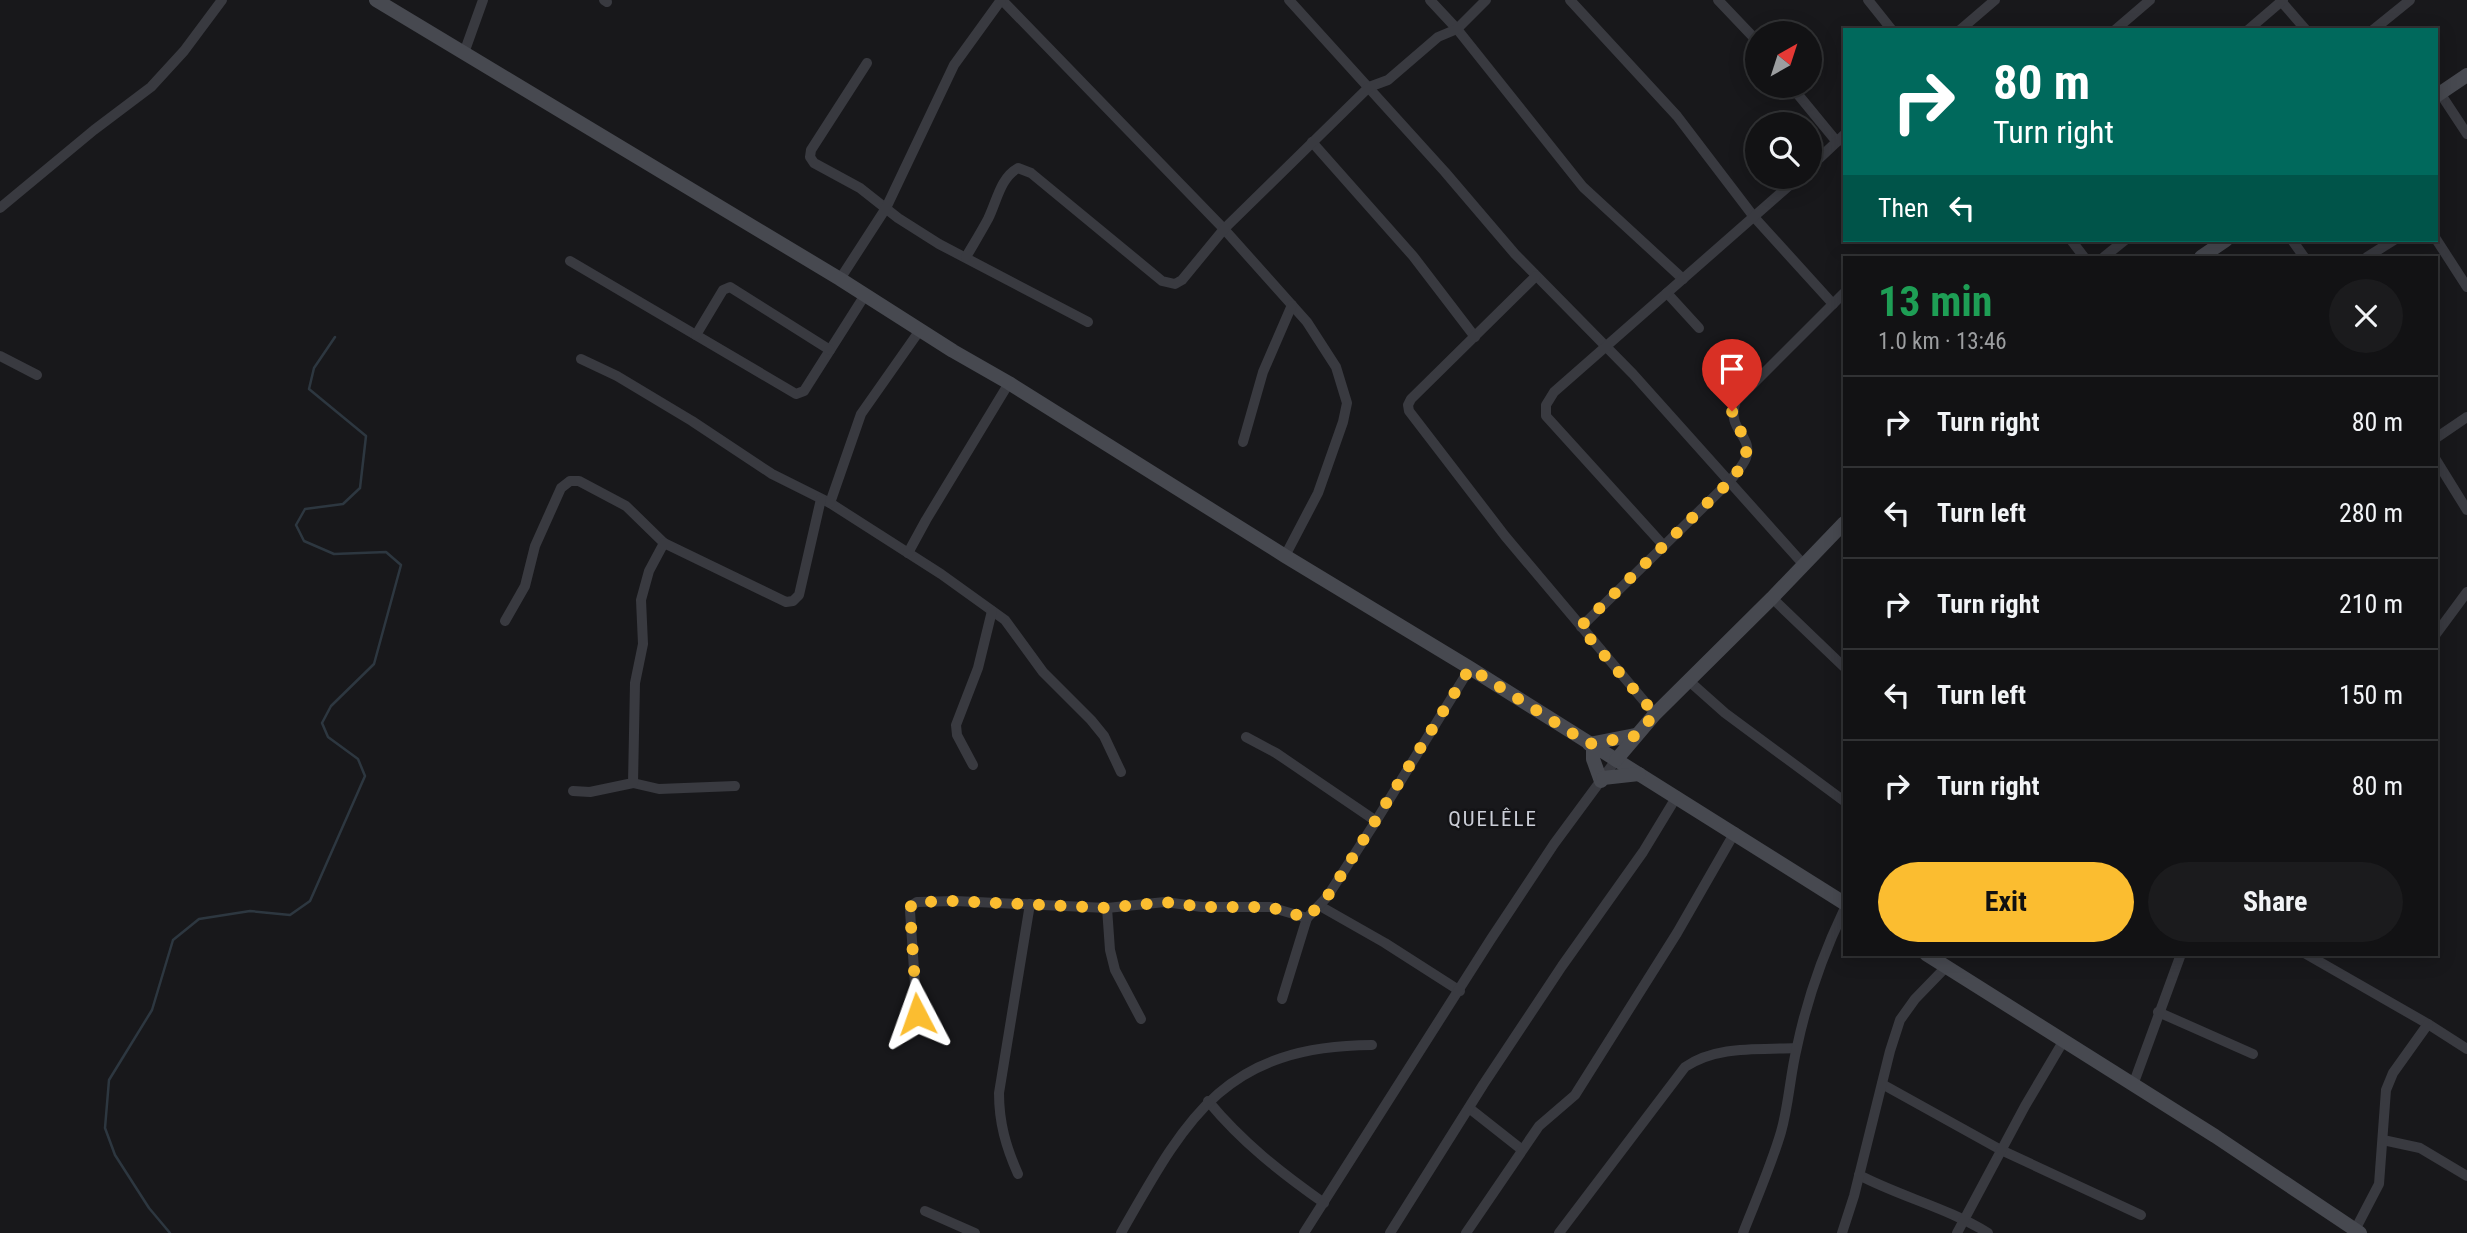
<!DOCTYPE html>
<html lang="en">
<head>
<meta charset="utf-8">
<style>
  :root { --surface:#121214; --page:#1b1b1d; --text:#f1f3f6; --muted:#9c9ea0; --line:#313234; --accent:#fbbd30 }
  body { margin:0; font-family:"Roboto Condensed",sans-serif; background:var(--page); color:var(--text); height:100vh; display:flex; flex-direction:column; font-size:26px; white-space:nowrap }
  * { box-sizing:border-box; margin:0 }
  p { font-size:23px; color:var(--muted) }
  .icon { flex:none; width:38px; height:38px; fill:none; stroke:currentColor; stroke-width:2; stroke-linecap:round; stroke-linejoin:round }
  .map { position:relative; flex:1; overflow:hidden }
  .side { position:absolute; left:1843px; top:256px; width:595px; height:700px; display:flex; flex-direction:column; background:var(--surface); border-radius:0px; box-shadow:0 4px 18px #0003,0 0 0 2px var(--line) }
  .side>* { flex:none }
  .top-card { position:absolute; left:1843px; top:28px; width:595px; height:214px; border-radius:0px; box-shadow:0 4px 18px #0003,0 0 0 2px var(--line); background:#00695c; color:#fff; overflow:hidden }
  .needle { width:46px; rotate:39deg }
  .controls { position:absolute; left:1745px; top:21px; display:grid; gap:14px }
  .controls a { display:grid; place-items:center; width:77px; height:77px; border-radius:50%; background:var(--surface); box-shadow:0 4px 18px #0003,0 0 0 2px var(--line); font-size:35px }
  .pin { position:absolute; display:grid; place-items:center; width:60px; height:60px; color:#fff; margin:-72px -30px; border-radius:50% 50% 50% 0; rotate:-45deg; box-shadow:0 0 7px #0007 }
  .pin .icon { rotate:45deg }
  .me { position:absolute; width:77px; margin:-38px; rotate:356deg; stroke-linejoin:round; filter:drop-shadow(0 0 5px #0008) }
  .turn { display:flex; align-items:center; gap:24px; height:147px; padding:0 35px; font-size:32px }
  .turn .icon { width:91px; height:91px; stroke-width:2.5 }
  .turn b { display:block; font-size:49px; line-height:60px }
  .then { display:flex; align-items:center; height:66px; padding:0 35px; background:#0003; gap:14px; font-size:26px }
  .round { display:grid; place-items:center; flex:none; width:74px; height:74px; border-radius:37px; background:var(--page) }
  .overview { display:flex; align-items:center; justify-content:space-between; height:119px; padding:0 35px }
  h1 { font-size:42px; font-weight:700; line-height:52px; color:#1e9e55 }
  .primary-button { display:flex; gap:14px; margin-top:auto; padding:14px 35px }
  .primary-button a { flex:1; height:80px; border-radius:42px; background:var(--accent); color:#111; font-size:28px; font-weight:700; line-height:80px; text-align:center }
  .primary-button a+a { background:var(--page); color:var(--text) }
  ul { padding:0; list-style:none }
  li { display:flex; align-items:center; gap:21px; height:91px; padding:0 35px; border-top:2px solid var(--line) }
  li div { flex:1 }
  li b { display:block; font-size:26px }
  li em { font-style:normal }
  .map>svg:first-child { display:block }
  .lines { fill:none; stroke-linecap:round; stroke-linejoin:round }
  .stream { stroke:#2d3740; stroke-width:2.5 }
  .street { stroke:#393a40; stroke-width:10 }
  .secondary { stroke:#474950; stroke-width:14 }
  .route { stroke:#fbbd30; stroke-width:12; stroke-dasharray:0 21.6 }
  .labels { text-anchor:middle; stroke-width:5; stroke-linejoin:round; paint-order:stroke }
  .neighbourhood-label { font-size:21px; letter-spacing:2px; fill:#cbced7; stroke:#131316 }
</style>
</head>
<body>
<div class="map">
<svg width="2467" height="1233" viewBox="0 0 2467 1233">
  <rect width="100%" height="100%" fill="#18181b"/>
  <g class="lines">
    <path class="stream" d="M170 1233 149 1208 115 1155 105 1128 109 1080 152 1010 173 940 199 919 250 911 290 915 310 901 365 776 358 759 328 737 322 723 331 706 374 664 401 565 386 552 334 554 304 541 296 525 305 509 343 504 360 488 366 436 309 389 314 368 335 337"/>
    <g class="street">
      <path d="M604 0 607 2"/>
      <path d="M1002 0 1224 229 1307 322 1336 367 1347 403 1343 422 1318 493 1285 556"/>
      <path d="M1289 0 1445 172 1515 254 1633 374 1804 565"/>
      <path d="M1430 0 1457 29 1583 187 1683 279"/>
      <path d="M1570 0 1677 116 1754 217 1833 304"/>
      <path d="M1718 0 1757 41"/>
      <path d="M1868 0 1892 30"/>
      <path d="M2280 0 2306 30"/>
      <path d="M1960 30 1995 0"/>
      <path d="M2115 30 2150 0"/>
      <path d="M2248 30 2283 0"/>
      <path d="M2373 30 2410 0"/>
      <path d="M464 53 483 0"/>
      <path d="M867 63 811 150 810 157 814 163 860 188 898 218 939 244 1088 322"/>
      <path d="M1791 86 1837 142"/>
      <path d="M2440 93 2467 134"/>
      <path d="M1312 142 1413 256 1475 337"/>
      <path d="M1810 167 1844 135"/>
      <path d="M0 208 94 130 151 87 184 51 222 0"/>
      <path d="M2436 239 2467 287"/>
      <path d="M2071 240 2084 257"/>
      <path d="M2292 240 2304 257"/>
      <path d="M966 257C973 245 981 232 988 219 997 201 1000 178 1018 168L1031 173 1162 281 1175 284 1182 280 1224 229 1369 87 1388 80 1438 37 1457 29 1486 0"/>
      <path d="M2104 257 2125 240"/>
      <path d="M2367 257 2394 240"/>
      <path d="M570 261 796 394 804 391 865 295"/>
      <path d="M1536 276 1411 399 1408 405 1409 411 1505 536 1655 714"/>
      <path d="M840 279 886 208 954 65 1001 0"/>
      <path d="M1667 293 1699 328"/>
      <path d="M696 335 723 290 730 287 830 350"/>
      <path d="M0 356 37 375"/>
      <path d="M581 359 617 376 692 421 772 474 830 503 941 574 1005 620 1043 672 1091 720 1104 736 1121 772"/>
      <path d="M2436 438 2467 417"/>
      <path d="M1243 442 1263 372 1292 305"/>
      <path d="M2436 460 2467 510"/>
      <path d="M830 503 861 414 920 330"/>
      <path d="M1664 546 1546 416V405L1554 392 1799 177"/>
      <path d="M908 553 926 520 1009 383"/>
      <path d="M1772 598 1844 667"/>
      <path d="M505 621 525 586 535 546 561 488 570 481H579L626 506 664 543"/>
      <path d="M1581 627 1730 481C1735 474 1743 466 1746 458 1754 435 1725 430 1736 401L1844 293"/>
      <path d="M2436 634 2467 592"/>
      <path d="M1689 681 1725 713 1844 801"/>
      <path d="M1246 737 1276 753 1376 821"/>
      <path d="M973 765 957 735 956 725 978 668 992 611"/>
      <path d="M633 783 659 789 735 786"/>
      <path d="M573 791 590 792 633 783 635 683 643 644 641 600 649 571 664 543 786 602 793 601 799 595 821 499"/>
      <path d="M1320 906 1385 943 1460 991"/>
      <path d="M1107 908 1110 950 1115 970 1141 1019"/>
      <path d="M2306 954 2428 1024 2467 1049"/>
      <path d="M1282 999 1307 918"/>
      <path d="M2158 1012 2253 1054"/>
      <path d="M917 1014 910 911 911 906 917 902 955 901 1107 908 1165 902 1202 907H1270L1307 918 1327 897 1376 821 1470 668"/>
      <path d="M1882 1084 2001 1150 2141 1215"/>
      <path d="M2133 1085 2181 954"/>
      <path d="M1208 1101C1242 1142 1280 1172 1324 1203"/>
      <path d="M1469 1108 1521 1149"/>
      <path d="M2383 1140 2420 1148 2467 1176"/>
      <path d="M1018 1174C1006 1147 999 1123 999 1093L1030 904"/>
      <path d="M1859 1175C1901 1197 1948 1208 1988 1233"/>
      <path d="M925 1211 975 1233"/>
      <path d="M2355 1230 2379 1184 2386 1090 2393 1073 2428 1024"/>
      <path d="M1121 1233C1187 1117 1224 1046 1372 1045"/>
      <path d="M1304 1233 1491 939 1554 844 1616 760"/>
      <path d="M1390 1233 1483 1085 1562 966 1643 852 1677 796"/>
      <path d="M1466 1233 1539 1126 1575 1095 1677 933 1735 832"/>
      <path d="M1559 1233 1685 1067C1717 1045 1759 1050 1796 1048"/>
      <path d="M1743 1233C1756 1200 1771 1166 1781 1132 1789 1104 1790 1075 1797 1047 1807 999 1823 954 1844 910"/>
      <path d="M1842 1233 1854 1196 1890 1051 1900 1020 1915 999 1946 967"/>
      <path d="M1957 1233 2025 1106 2064 1040"/>
    </g>
    <g class="secondary">
      <path d="M376 0 840 279 953 351 1009 383 1285 556 1470 668 1844 903"/>
      <path d="M2436 96 2467 75"/>
      <path d="M2201 257 2226 240"/>
      <path d="M1589 744 1635 735"/>
      <path d="M1593 746V759L1601 781"/>
      <path d="M1616 760 1655 714 1772 598 1844 523"/>
      <path d="M1603 778 1639 774"/>
      <path d="M1926 954 2215 1136 2360 1233"/>
    </g>
  </g>
  <g class="lines">
    <path class="route" d="M917 1014 910 911 911 906 917 902 955 901 1107 908 1165 902 1202 907H1270L1307 918 1327 897 1349 863 1470 668 1589 744 1635 736 1655 714 1580 627 1730 481C1741 467 1752 455 1743 436 1739 427 1734 422 1732 411"/>
  </g>
  <g class="labels">
    <g class="neighbourhood-label">
      <text x="1493" y="826">QUELÊLE</text>
    </g>
  </g>
</svg>
<div class="controls">
<a><svg class="needle" viewBox="-14 -14 28 28"><path d="M0-13l5 13h-10z" fill="#e53935"/><path d="M0 13l5-13h-10z" fill="#9c9ea0"/></svg></a>
<a><svg class="icon" aria-label="search" viewBox="0 0 24 24"><circle cx="10" cy="10" r="6"/><path d="M15 15l6 6"/></svg></a>
</div>
<div class="pin" style="left:1732px;top:411px;background:#d93025"><svg class="icon" aria-label="arrive" viewBox="0 0 24 24"><path d="M6 21V4h12l-3 4 3 4H6"/></svg></div>
<svg class="me" style="left:917px;top:1014px" viewBox="-20 -20 40 40"><path d="M0-17L14 15 0 8-14 15z" fill="#fbbd30" stroke="#fff" stroke-width="4"/></svg>
<div class="top-card">
<div class="turn"><svg class="icon" aria-label="right" viewBox="0 0 24 24"><path d="M7 20v-9h11M14 6l5 5-5 5"/></svg><div><b>80 m</b>Turn right</div></div>
<div class="then">Then<svg class="icon" aria-label="left" viewBox="0 0 24 24"><path d="M17 20v-9H6M10 6l-5 5 5 5"/></svg></div>
</div>
<section class="side">
<div class="overview"><div><h1>13 min</h1><p>1.0 km · 13:46</p></div><a class="round"><svg class="icon" aria-label="close" viewBox="0 0 24 24"><path d="M6 6l12 12M18 6L6 18"/></svg></a></div>
<ul>
<li><svg class="icon" aria-label="right" viewBox="0 0 24 24"><path d="M7 20v-9h11M14 6l5 5-5 5"/></svg><div><b>Turn right</b></div><em>80 m</em></li>
<li><svg class="icon" aria-label="left" viewBox="0 0 24 24"><path d="M17 20v-9H6M10 6l-5 5 5 5"/></svg><div><b>Turn left</b></div><em>280 m</em></li>
<li><svg class="icon" aria-label="right" viewBox="0 0 24 24"><path d="M7 20v-9h11M14 6l5 5-5 5"/></svg><div><b>Turn right</b></div><em>210 m</em></li>
<li><svg class="icon" aria-label="left" viewBox="0 0 24 24"><path d="M17 20v-9H6M10 6l-5 5 5 5"/></svg><div><b>Turn left</b></div><em>150 m</em></li>
<li><svg class="icon" aria-label="right" viewBox="0 0 24 24"><path d="M7 20v-9h11M14 6l5 5-5 5"/></svg><div><b>Turn right</b></div><em>80 m</em></li>
</ul>
<div class="primary-button"><a>Exit</a><a>Share</a></div>
</section>
</div>
</body>
</html>
